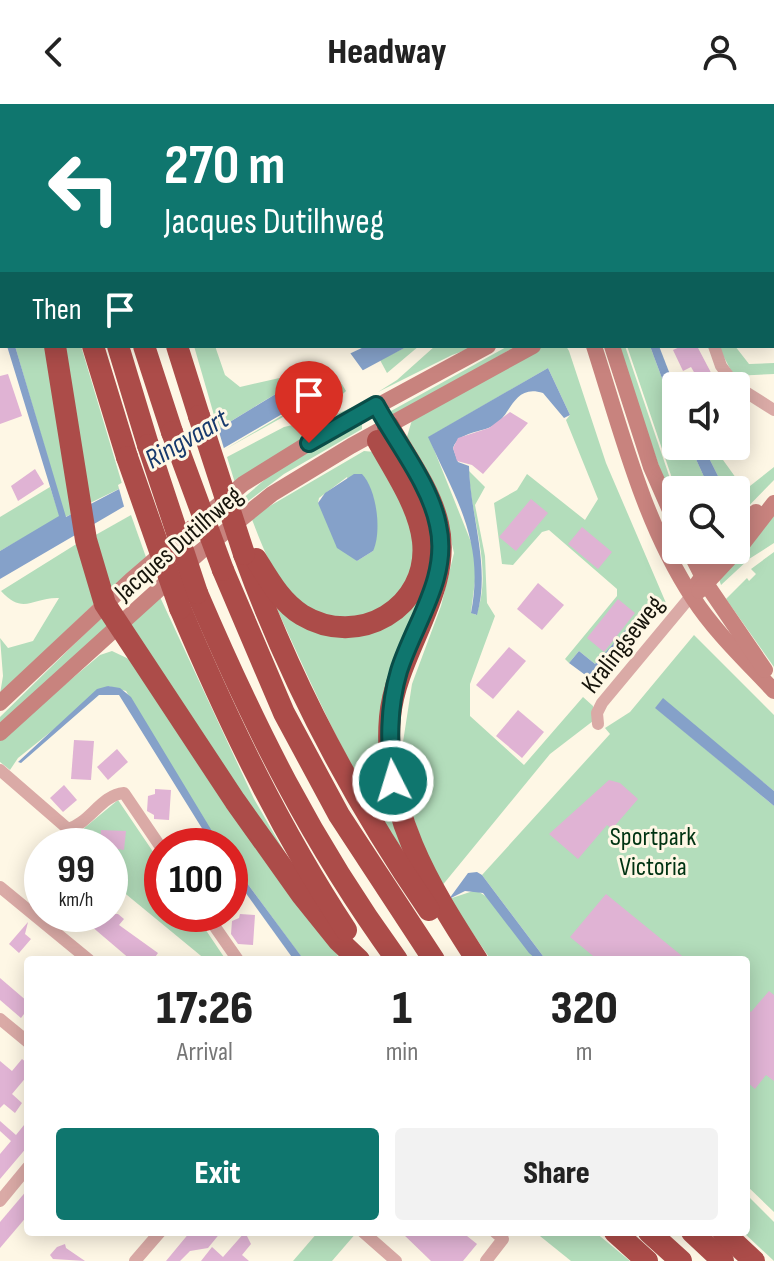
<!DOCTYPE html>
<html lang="en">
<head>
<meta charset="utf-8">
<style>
  :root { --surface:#fff; --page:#f2f2f2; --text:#222; --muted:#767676; --accent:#0f766e }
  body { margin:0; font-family:"Sofia Sans Condensed",sans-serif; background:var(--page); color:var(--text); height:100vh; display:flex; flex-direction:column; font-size:30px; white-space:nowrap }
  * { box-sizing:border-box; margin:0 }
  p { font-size:26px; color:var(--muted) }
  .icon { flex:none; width:44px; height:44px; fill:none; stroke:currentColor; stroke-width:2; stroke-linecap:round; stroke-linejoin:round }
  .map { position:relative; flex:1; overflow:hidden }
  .sheet { position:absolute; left:24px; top:852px; width:726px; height:280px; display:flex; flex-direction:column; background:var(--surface); border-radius:8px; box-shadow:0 4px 20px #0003 }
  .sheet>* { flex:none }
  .top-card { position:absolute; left:0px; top:0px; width:774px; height:244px; box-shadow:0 4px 20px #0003; background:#0f766e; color:#fff; overflow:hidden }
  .controls { position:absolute; left:662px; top:268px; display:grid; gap:16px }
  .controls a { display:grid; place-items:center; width:88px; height:88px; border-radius:8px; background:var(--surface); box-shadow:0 4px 20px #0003; font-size:40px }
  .speed { position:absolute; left:24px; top:724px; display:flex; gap:16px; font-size:40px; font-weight:700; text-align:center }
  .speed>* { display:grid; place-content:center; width:104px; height:104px; border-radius:50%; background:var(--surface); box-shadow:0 4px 20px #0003; line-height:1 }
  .speed small { font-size:20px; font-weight:400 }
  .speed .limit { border:12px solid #d22; background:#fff; color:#111 }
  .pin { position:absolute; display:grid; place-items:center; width:68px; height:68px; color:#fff; margin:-82px -34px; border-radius:50% 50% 50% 0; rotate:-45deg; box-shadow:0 0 8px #0007 }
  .pin .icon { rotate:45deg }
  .me { position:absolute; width:88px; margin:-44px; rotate:355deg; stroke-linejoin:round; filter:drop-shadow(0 0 6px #0008) }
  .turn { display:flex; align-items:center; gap:28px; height:168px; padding:0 32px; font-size:36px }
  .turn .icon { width:104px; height:104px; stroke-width:2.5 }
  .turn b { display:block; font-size:56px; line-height:68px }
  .then { display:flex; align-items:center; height:76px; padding:0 32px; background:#0003; gap:16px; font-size:30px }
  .eta { display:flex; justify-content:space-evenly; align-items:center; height:136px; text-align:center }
  .eta b { font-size:48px; font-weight:800; line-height:56px }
  .cta { display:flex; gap:16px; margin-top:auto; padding:16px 32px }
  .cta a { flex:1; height:92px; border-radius:8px; background:var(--accent); color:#fff; font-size:32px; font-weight:800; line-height:92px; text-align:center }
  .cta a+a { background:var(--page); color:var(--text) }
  header { display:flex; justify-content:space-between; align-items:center; height:104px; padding:0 32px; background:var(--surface); font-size:36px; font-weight:800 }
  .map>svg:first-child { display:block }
  .green { fill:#b3ddbb; fill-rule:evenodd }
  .water { fill:#85a1c9 }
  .pier { fill:#fef7e5 }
  .building { fill:#e0b3d4 }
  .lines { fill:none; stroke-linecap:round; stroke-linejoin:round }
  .street { stroke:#daaaa6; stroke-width:12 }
  .secondary { stroke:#c8837e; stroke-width:16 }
  .highway { stroke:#ac4c49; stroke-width:22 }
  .highway-bridge { stroke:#ac4c49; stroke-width:22 }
  .route-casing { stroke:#0a4d48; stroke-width:20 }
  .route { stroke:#0f766e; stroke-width:14 }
  .labels { text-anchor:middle; stroke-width:6; stroke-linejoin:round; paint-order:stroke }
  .street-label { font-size:26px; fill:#16140b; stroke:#fef7e5 }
  .park-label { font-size:26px; fill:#003312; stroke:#fef7e5 }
  .water-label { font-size:28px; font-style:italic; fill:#16396c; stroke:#fef7e5 }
</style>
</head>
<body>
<header><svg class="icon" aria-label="back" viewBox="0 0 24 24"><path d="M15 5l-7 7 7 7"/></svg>Headway<svg class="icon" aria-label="person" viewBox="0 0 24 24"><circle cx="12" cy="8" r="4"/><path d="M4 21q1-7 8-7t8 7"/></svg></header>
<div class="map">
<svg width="774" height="1157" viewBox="0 0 774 1157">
  <rect width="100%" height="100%" fill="#fef7e5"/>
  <g class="green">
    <path d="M15 242H49L72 410 65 413Z"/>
    <path d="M62 242H81L123 383 90 399Z"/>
    <path d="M194 242H215L225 271 240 283 315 266 218 325Z"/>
    <path d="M408 242H419L387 269 380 256Z"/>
    <path d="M435 242H477L452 251 378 288 397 276Z"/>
    <path d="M508 242H516L412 303 389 312 391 307Z"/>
    <path d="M545 242H566L569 247 606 359 666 499 651 516 646 504 595 560 579 547 569 559 565 555 617 492V485L549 426 542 428 513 461 502 460 494 399 517 386 527 370 585 416 598 395 566 316 570 311 548 264 429 333 473 443 477 462 471 508 476 511C494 465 470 414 469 367L485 383 475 401 485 452 487 499 495 512 470 580V612L524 661 583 593 593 602V617L550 650 441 783 433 770 408 698 403 638 412 580 441 502 454 449 444 405 406 336 412 316 518 253Z"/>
    <path d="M617 242H625L676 392V411Z"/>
    <path d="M627 242H650L676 312V342H690L710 386H676Z"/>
    <path d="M718 242H735L749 260 774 259V270L734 272Z"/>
    <path d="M340 277 346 287 330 302 283 313 224 346Z"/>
    <path d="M353 303 351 309 235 379 227 353 284 323 332 312Z"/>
    <path d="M357 320H362V325L284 370 243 401 241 396 276 366Z"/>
    <path d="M703 342H713L741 381 750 382 774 363V376L736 415V386H725Z"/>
    <path d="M364 347 375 348C390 378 412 408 415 443 417 467 397 503 373 512 354 519 313 511 298 498 275 477 262 441 251 413ZM347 373 373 447 357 457 318 399 319 394Z"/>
    <path d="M50 383 60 413 0 447V413Z"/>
    <path d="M774 405V439L749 455 721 481 719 475Z"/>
    <path d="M131 411 147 456 109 487 92 433Z"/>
    <path d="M78 439 96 498 0 590 3 572 0 534 8 544 33 537 59 494C32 493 24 512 1 487Z"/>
    <path d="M774 448V563L726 495 747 474 749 477 756 470 751 465Z"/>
    <path d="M432 462 388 601 418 767C355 684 314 585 271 492L358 531Z"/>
    <path d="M160 493 254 695 302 778 216 663 130 519Z"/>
    <path d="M102 513 110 524 0 624V613Z"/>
    <path d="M694 531 774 611V687L724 646 655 603 774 702V1108L746 1081V856H546L482 771 610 630 605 624 630 608Z"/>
    <path d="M112 547 131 556 212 681 341 856H304L297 847 230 756V742H221L211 728 126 587 108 582 18 654 10 666 0 658V635L100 551Z"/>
    <path d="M118 696 162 761V810H195L226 856H206L110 777V742L65 740Z"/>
    <path d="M476 786 487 793 537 856H491L449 795Z"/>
    <path d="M746 1090 774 1118V1157L743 1128Z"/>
    <path d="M318 1128H357L332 1157H293Z"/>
    <path d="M535 1128H595L630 1157H571Z"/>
  </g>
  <g class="water">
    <path d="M7 242H15L66 413 123 383 315 266 366 242H408L289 306 0 475V447L59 412Z"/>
    <path d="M650 242H659L676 286V312Z"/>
    <path d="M548 264 570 311 564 314 543 289C514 280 512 309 496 320 481 330 460 326 453 344L458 358 469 362C470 412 491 462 477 511L471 509C485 438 456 395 428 333Z"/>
    <path d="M690 342H703L725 386H710Z"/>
    <path d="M354 370H362C377 386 382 428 373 447L357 457 337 444 318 399 325 389Z"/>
    <path d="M646 503 651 516 605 568 588 573 569 559 579 547 595 560Z"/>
    <path d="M108 582 120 584 131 593 221 742H213L119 591H99L21 659 18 658 97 585Z"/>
    <path d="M663 594 774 687V702L655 604Z"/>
    <path d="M230 756 304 856H294L230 767Z"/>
    <path d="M477 768 482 771 546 856H537L529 849 483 789 465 787 449 795 468 769Z"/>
  </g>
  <g class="pier">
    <path d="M348 246 364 268 342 280 327 267 306 268Z"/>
    <path d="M217 321 225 348 125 406 118 381Z"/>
  </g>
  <g class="building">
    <path d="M682 242H697L718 282H702L691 263 683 267 673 246Z"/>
    <path d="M8 270 22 312 0 320V272Z"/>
    <path d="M510 308 528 319 483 370 472 361 457 357 453 344 458 334 489 324Z"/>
    <path d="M35 365 44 380 18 397 11 382Z"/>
    <path d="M531 395 548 409 516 447 499 433Z"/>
    <path d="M582 423 612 448 598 465 568 440Z"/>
    <path d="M538 479 564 501 542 526 517 505Z"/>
    <path d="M618 495 635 509 604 548 587 534Z"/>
    <path d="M509 543 526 557 493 595 476 581Z"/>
    <path d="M518 606 544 628 522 654 496 632Z"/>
    <path d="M74 636 94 637 91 676 71 675Z"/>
    <path d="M117 645 128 658 108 676 97 663Z"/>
    <path d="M609 676 620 679 638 695 612 725 607 721 578 755 549 730Z"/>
    <path d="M64 681 77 696 63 708 50 694Z"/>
    <path d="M155 685 171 686 169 716 154 715V711L147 707 148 692 155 690Z"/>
    <path d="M101 726 126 727 124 746 100 742Z"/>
    <path d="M177 727 198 728 197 742H174Z"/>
    <path d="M606 790 687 856H598L570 833Z"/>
    <path d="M77 810H118L124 815 119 821 158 849 153 856H131Z"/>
    <path d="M240 810 255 811 253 841 238 840 231 830 232 817 239 814Z"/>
    <path d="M28 818 25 830 31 835 19 849 9 840Z"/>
    <path d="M0 874 28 898V914L24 910 21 914 0 896Z"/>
    <path d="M769 887 774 891V977L766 971 755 985 746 977V904L751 908Z"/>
    <path d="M22 955 28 960V971L12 990 22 999 15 1009 4 1000 0 1004V957L12 967Z"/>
    <path d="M28 1016V1042L0 1075V1050L11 1037 0 1027V1017L16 1031Z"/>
    <path d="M28 1085V1111L0 1144V1118Z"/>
    <path d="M190 1128H221L208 1144 190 1147 180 1157H166Z"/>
    <path d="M245 1128 251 1140 242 1151 249 1157H201L212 1143 223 1153Z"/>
    <path d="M401 1128H462L477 1140 463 1157H431Z"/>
    <path d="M65 1140 66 1144 85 1157 53 1155 50 1151 57 1143Z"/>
  </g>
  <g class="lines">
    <g class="street">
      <path d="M304 0 305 2"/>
      <path d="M336 0 337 2"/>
      <path d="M673 0 674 2"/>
      <path d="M772 131 774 130"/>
      <path d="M714 242 721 262 736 282"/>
      <path d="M736 282 774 306"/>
      <path d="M598 620 597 609 602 599 691 492"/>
      <path d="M0 666 68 725C90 719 101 691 124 689L162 745"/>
      <path d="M0 783 89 856"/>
      <path d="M206 810 238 856"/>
      <path d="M0 915 28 938"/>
      <path d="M0 1097 28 1063"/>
      <path d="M363 1128 396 1157"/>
      <path d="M135 1157 160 1128"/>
      <path d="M486 1157 503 1135 495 1128"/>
    </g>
    <g class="secondary">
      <path d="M519 0V2"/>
      <path d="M535 0V2"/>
      <path d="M594 242C621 326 644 420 693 494 715 528 746 557 774 587"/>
      <path d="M612 242 651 363 676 420"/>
      <path d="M736 428 756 408"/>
      <path d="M689 446 707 481 765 566"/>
      <path d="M697 480 721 446"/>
      <path d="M699 487 741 442 774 399"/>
      <path d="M0 599 131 476 243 380 309 339 488 242"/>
      <path d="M0 629 200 448 272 390 351 342 533 242"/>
    </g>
    <g class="highway">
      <path d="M24 0V2"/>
      <path d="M51 0V2"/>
      <path d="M76 0V2"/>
      <path d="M108 0 109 2"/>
      <path d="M55 242 86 436 105 500 235 697 302 791 339 837 359 856"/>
      <path d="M93 242 127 353"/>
      <path d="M118 242 148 341"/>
      <path d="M144 242 172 328"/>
      <path d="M177 242 199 312"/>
      <path d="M388 322C405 352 430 385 438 420 454 486 396 547 390 613 382 706 429 782 477 856"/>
      <path d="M244 450C290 577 352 694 429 806"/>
      <path d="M256 455C269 476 281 498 302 511 358 545 430 504 423 437 419 402 395 368 378 337"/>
      <path d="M223 466 284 609 339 711 434 856"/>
      <path d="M197 489C255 624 310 736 397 856"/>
      <path d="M180 504C228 617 279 724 346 826"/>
      <path d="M615 1128 647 1157"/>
      <path d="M649 1128 681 1157"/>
      <path d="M692 1128 723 1157"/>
      <path d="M723 1128 754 1157"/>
    </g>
    <g class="highway-bridge">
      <path d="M199 312 244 450"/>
      <path d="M172 328 223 466"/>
      <path d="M148 341 197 489"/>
      <path d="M127 353 180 504"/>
    </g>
  </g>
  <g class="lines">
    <g class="route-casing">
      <path id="route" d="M309 339 376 301C396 338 430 380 438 421 450 474 414 519 399 567 388 604 389 640 393 677"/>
    </g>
    <use href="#route" class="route"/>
  </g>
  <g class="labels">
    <g class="street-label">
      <text transform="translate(178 439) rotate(-41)" y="9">Jacques Dutilhweg</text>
      <text transform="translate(622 540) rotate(-52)" y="9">Kralingseweg</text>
    </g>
    <g class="park-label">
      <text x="653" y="741">Sportpark<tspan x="653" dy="30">Victoria</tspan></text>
    </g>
    <g class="water-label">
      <text transform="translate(186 334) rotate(-30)" y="10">Ringvaart</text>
    </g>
  </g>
</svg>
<div class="controls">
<a><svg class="icon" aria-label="sound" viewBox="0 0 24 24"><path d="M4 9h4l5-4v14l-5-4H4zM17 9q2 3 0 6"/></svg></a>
<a><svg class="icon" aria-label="search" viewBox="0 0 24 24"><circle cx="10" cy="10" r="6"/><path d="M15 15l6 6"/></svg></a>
</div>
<div class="speed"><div>99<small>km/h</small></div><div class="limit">100</div></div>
<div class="pin" style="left:309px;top:339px;background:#d93025"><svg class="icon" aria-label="arrive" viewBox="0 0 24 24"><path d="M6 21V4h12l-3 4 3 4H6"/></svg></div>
<svg class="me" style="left:393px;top:677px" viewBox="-20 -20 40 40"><circle r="17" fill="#0f766e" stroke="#fff" stroke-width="3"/><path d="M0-11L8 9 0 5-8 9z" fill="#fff"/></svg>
<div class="top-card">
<div class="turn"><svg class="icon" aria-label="left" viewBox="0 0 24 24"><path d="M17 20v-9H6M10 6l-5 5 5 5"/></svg><div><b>270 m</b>Jacques Dutilhweg</div></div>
<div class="then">Then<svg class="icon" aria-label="arrive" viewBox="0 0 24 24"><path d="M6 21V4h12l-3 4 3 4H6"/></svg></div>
</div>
<section class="sheet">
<div class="eta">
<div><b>17:26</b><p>Arrival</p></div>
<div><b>1</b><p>min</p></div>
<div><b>320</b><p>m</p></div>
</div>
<div class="cta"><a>Exit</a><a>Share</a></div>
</section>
</div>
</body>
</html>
